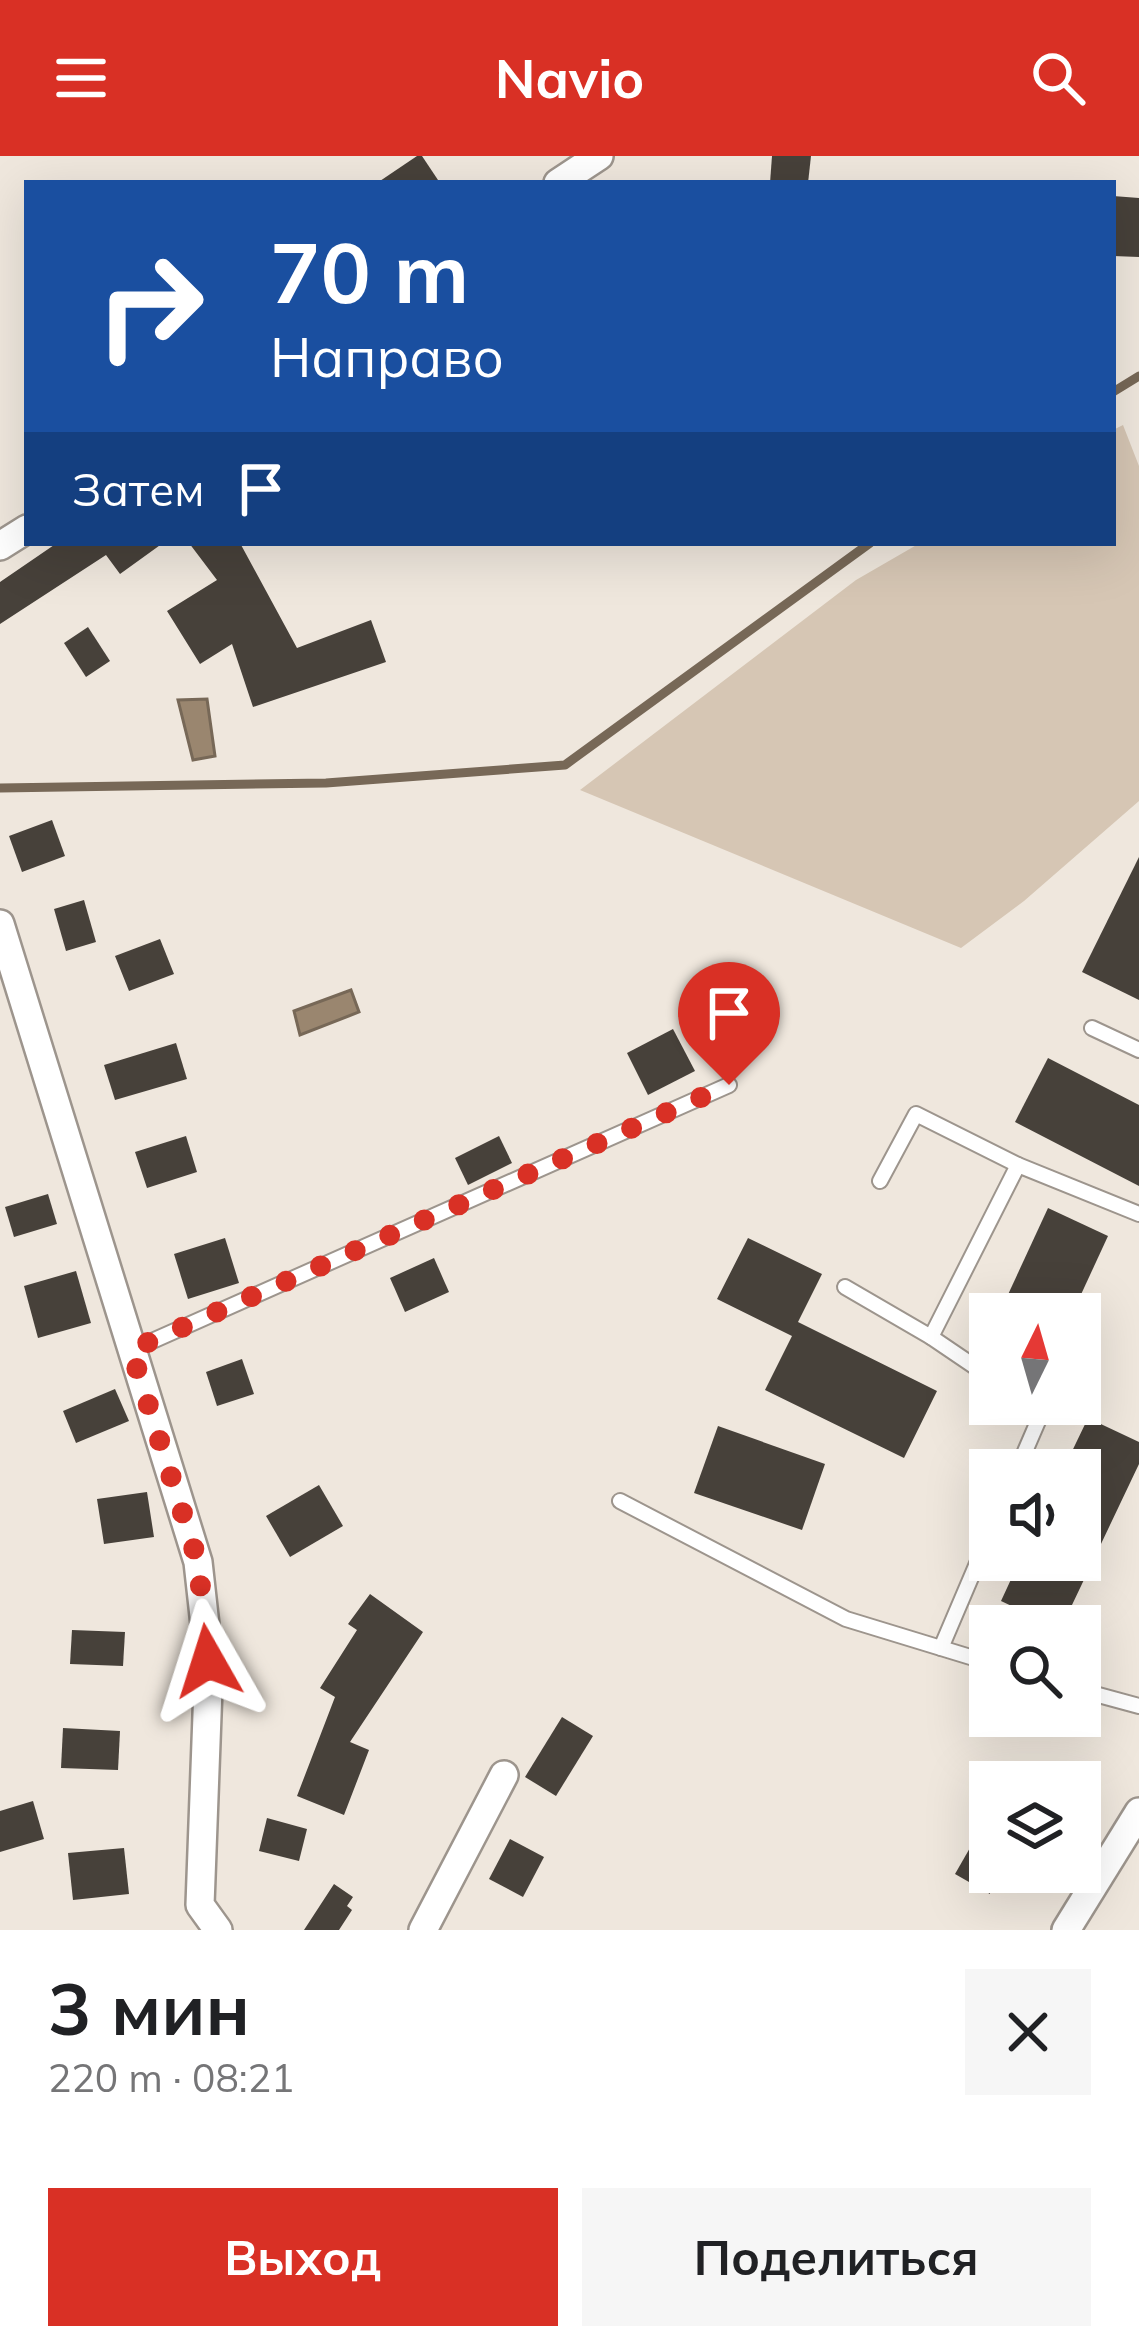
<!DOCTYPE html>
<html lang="ru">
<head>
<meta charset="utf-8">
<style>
  :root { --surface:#fff; --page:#f6f6f6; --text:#202124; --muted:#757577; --accent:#d93025 }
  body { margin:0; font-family:Mulish,sans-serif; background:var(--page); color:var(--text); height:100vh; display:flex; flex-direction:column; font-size:45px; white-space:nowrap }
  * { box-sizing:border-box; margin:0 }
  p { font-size:39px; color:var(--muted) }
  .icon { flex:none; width:66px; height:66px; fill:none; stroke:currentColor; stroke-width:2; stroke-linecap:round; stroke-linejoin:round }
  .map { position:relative; height:1774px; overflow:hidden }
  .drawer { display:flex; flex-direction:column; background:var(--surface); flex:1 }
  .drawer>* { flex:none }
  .guide { position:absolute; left:24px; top:24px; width:1092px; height:366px; border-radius:0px; box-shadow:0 12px 48px #0002; background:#1a4fa0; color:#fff; overflow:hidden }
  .needle { width:78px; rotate:5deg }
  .fabs { position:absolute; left:969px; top:1137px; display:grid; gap:24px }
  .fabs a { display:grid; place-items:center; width:132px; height:132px; border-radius:0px; background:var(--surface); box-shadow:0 12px 48px #0002; font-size:60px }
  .pin { position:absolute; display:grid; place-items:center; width:102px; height:102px; color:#fff; margin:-123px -51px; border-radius:50% 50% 50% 0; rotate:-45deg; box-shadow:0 0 12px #0007 }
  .pin .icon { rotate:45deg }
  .me { position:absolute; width:132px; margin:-66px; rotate:354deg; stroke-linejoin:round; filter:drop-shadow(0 0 9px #0008) }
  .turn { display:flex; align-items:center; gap:42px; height:252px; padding:0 48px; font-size:54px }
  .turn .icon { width:156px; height:156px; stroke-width:2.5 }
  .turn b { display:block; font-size:84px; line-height:102px }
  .then { display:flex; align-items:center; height:114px; padding:0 48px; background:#0003; gap:24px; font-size:45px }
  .round { display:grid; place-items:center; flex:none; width:126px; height:126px; border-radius:0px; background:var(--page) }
  .headline { display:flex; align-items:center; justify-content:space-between; height:204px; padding:0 48px }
  h1 { font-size:72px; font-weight:700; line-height:90px }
  .cta { display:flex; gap:24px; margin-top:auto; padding:24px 48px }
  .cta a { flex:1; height:138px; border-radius:0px; background:var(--accent); color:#fff; font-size:48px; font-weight:700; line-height:138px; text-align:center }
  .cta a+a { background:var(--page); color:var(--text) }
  header { display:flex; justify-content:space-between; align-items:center; height:156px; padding:0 48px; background:var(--accent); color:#fff; font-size:54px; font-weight:700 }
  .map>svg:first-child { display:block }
  .green { fill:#d6c6b4 }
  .water { fill:#9a866f; stroke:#776857; stroke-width:3 }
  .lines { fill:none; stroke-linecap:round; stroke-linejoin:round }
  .stream { stroke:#776857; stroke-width:9 }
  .building { fill:#47413a }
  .lane-casing { stroke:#9d958d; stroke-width:18 }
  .street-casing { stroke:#9d958d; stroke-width:32 }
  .lane { stroke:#fff; stroke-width:14 }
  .street { stroke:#fff; stroke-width:27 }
  .route { stroke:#d93025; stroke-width:21; stroke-dasharray:0 37.8 }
</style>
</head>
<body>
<header><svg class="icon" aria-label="menu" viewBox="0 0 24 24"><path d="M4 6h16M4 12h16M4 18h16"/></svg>Navio<svg class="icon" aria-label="search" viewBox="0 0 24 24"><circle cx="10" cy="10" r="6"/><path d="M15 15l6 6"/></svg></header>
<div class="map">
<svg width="1139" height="1774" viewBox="0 0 1139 1774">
  <rect width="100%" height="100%" fill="#efe7dd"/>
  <path class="green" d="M1123 269 1139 310V645L1024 745 961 792 580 634 856 424 920 387H1113V274Z"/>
  <g class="water">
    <path d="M207 543 215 600 193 604 178 544Z"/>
    <path d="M351 834 359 856 300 879 294 855Z"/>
  </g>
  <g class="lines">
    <g class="stream">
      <path d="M1113 236 1139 220"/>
      <path d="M0 632 326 627 565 609 870 387"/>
    </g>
  </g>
  <g class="building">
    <path d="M417 0H422L440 27H377Z"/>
    <path d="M772 0H811L808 27H770Z"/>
    <path d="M1113 40 1139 42V101L1113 100Z"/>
    <path d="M57 387H163L120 418 106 399 0 468V426Z"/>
    <path d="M189 387H240L297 492 371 464 386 506 253 551 232 488 200 508 167 455 217 424Z"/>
    <path d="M88 471 110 505 86 521 64 487Z"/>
    <path d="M52 664 65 700 22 716 9 680Z"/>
    <path d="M1139 701V844L1082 816Z"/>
    <path d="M84 744 96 786 66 795 54 753Z"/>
    <path d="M160 783 174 818 129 835 115 800Z"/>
    <path d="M673 873 695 915 648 939 627 897Z"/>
    <path d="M176 887 187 923 115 944 104 909Z"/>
    <path d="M1048 902 1139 949V1030L1015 966Z"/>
    <path d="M186 980 197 1016 147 1032 135 996Z"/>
    <path d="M499 980 512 1007 468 1029 455 1002Z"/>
    <path d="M48 1038 57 1068 14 1081 5 1051Z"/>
    <path d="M1048 1052 1108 1080 1072 1158H999Z"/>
    <path d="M225 1082 239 1127 188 1143 174 1098Z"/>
    <path d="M748 1082 822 1118 798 1166 937 1235 904 1302 765 1234 792 1180 717 1143Z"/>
    <path d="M434 1102 449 1136 405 1156 390 1122Z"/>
    <path d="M76 1115 91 1167 38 1182 24 1130Z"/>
    <path d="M242 1203 254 1238 217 1250 206 1216Z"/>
    <path d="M115 1233 129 1265 76 1287 63 1255Z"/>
    <path d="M1088 1262 1139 1286V1308L1062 1470H1054L1001 1445 1020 1404H1080V1314H1063Z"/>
    <path d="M718 1270 825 1308 802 1374 694 1337Z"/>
    <path d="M319 1329 343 1370 290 1401 266 1360Z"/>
    <path d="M147 1336 154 1381 104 1388 97 1343Z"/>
    <path d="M370 1438 423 1476 350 1586 369 1594 344 1659 297 1640 335 1541 320 1532 357 1474 348 1468Z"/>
    <path d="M72 1474 125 1476 123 1510 70 1508Z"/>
    <path d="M562 1561 593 1580 556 1640 525 1621Z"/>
    <path d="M63 1572 120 1575 118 1614 61 1612Z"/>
    <path d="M33 1645 44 1683 0 1696V1655Z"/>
    <path d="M990 1657V1738L955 1718Z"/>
    <path d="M267 1662 307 1673 299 1705 259 1695Z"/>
    <path d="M510 1683 544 1701 523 1741 489 1723Z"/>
    <path d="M124 1692 129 1738 73 1744 68 1697Z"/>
    <path d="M334 1728 353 1741 347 1750 352 1754 339 1774H304Z"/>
  </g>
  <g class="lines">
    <g class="lane-casing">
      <g id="lane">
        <path d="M1092 872 1139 894"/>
        <path d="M880 1025 916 958 1018 1009"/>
        <path d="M845 1131 931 1181"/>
        <path d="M132 1194 729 929"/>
        <path d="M990 1221 931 1181 1018 1009 1139 1058"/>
        <path d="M1017 1314 1042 1256 1030 1248"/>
        <path d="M620 1345 846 1463 990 1507"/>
        <path d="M941 1492 990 1377"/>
        <path d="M1080 1534 1139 1550"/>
      </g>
    </g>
    <g class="street-casing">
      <g id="street">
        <path d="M558 27 599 0"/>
        <path d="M0 390 27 373"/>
        <path d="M0 768 198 1406 209 1505 200 1749 218 1774"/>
        <path d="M423 1774 504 1619"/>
        <path d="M1066 1774 1139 1656"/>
      </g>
    </g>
    <use href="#lane" class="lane"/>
    <use href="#street" class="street"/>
  </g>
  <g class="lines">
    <path class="route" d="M208 1505 198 1406 131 1194 729 929"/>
  </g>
</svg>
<div class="fabs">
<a><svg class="needle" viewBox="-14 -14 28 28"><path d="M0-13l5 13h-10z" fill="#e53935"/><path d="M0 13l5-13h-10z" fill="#757577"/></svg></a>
<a><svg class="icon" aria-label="sound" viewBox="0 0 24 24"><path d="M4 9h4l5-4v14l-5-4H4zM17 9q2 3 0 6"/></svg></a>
<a><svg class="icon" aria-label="search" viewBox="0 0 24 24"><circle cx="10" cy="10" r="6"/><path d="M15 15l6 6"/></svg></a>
<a><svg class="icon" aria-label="layers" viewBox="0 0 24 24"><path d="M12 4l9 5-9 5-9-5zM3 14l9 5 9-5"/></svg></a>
</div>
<div class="pin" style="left:729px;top:929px;background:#d93025"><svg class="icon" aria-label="arrive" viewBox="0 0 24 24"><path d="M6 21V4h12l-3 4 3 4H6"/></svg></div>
<svg class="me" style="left:208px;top:1505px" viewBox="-20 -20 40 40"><path d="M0-17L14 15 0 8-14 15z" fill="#d93025" stroke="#fff" stroke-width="4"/></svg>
<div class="guide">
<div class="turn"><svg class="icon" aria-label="right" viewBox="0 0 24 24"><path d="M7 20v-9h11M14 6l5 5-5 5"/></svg><div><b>70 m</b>Направо</div></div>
<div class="then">Затем<svg class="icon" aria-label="arrive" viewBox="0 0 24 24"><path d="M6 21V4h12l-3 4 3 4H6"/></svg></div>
</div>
</div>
<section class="drawer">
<div class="headline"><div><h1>3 мин</h1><p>220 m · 08:21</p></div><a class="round"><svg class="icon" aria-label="close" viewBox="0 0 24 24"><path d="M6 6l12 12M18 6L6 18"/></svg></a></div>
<div class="cta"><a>Выход</a><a>Поделиться</a></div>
</section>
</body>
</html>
